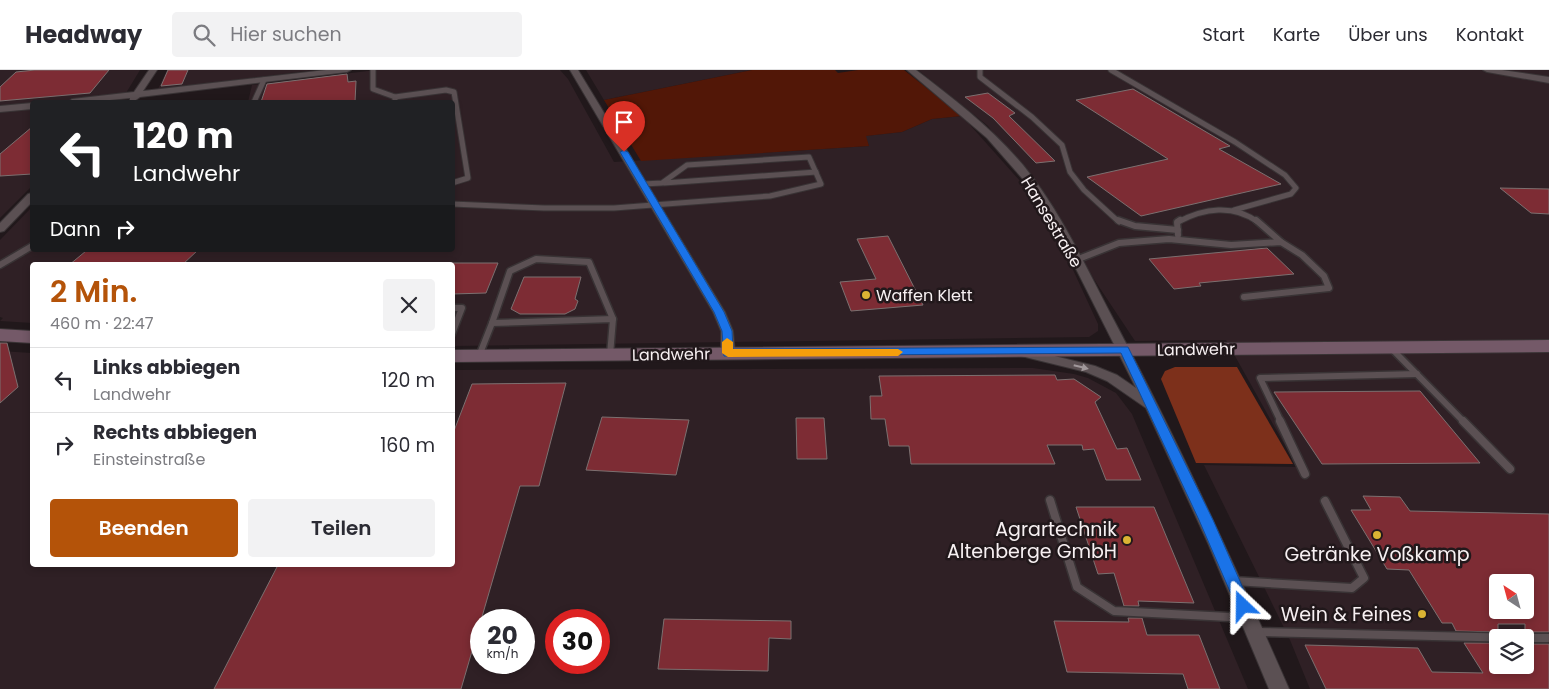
<!DOCTYPE html>
<html lang="de">
<head>
<meta charset="utf-8">
<style>
  :root { --surface:#fff; --page:#f2f2f3; --text:#2b2b33; --muted:#7c7c81; --line:#e1e1e2; --accent:#b45309 }
  body { margin:0; font-family:Poppins,sans-serif; background:var(--page); color:var(--text); height:100vh; display:flex; flex-direction:column; font-size:19px; white-space:nowrap }
  * { box-sizing:border-box; margin:0 }
  p { font-size:16px; color:var(--muted) }
  .icon { flex:none; width:28px; height:28px; fill:none; stroke:currentColor; stroke-width:2; stroke-linecap:round; stroke-linejoin:round }
  .map { position:relative; flex:1; overflow:hidden }
  .side { position:absolute; left:30px; top:192px; width:425px; height:305px; display:flex; flex-direction:column; background:var(--surface); border-radius:5px; box-shadow:0 2px 8px #0003 }
  .side>* { flex:none }
  .guide { position:absolute; left:30px; top:30px; width:425px; height:152px; border-radius:5px; box-shadow:0 2px 8px #0003; background:#202124; color:#fff; overflow:hidden }
  .needle { width:32px; rotate:324deg }
  .controls { position:absolute; left:1489px; top:504px; display:grid; gap:10px }
  .controls a { display:grid; place-items:center; width:45px; height:45px; border-radius:5px; background:var(--surface); box-shadow:0 2px 8px #0003; font-size:25px }
  .speed { position:absolute; left:470px; top:539px; display:flex; gap:10px; font-size:25px; font-weight:700; text-align:center }
  .speed>* { display:grid; place-content:center; width:65px; height:65px; border-radius:50%; background:var(--surface); box-shadow:0 2px 8px #0003; line-height:1 }
  .speed small { font-size:12px; font-weight:400 }
  .speed .limit { border:8px solid #d22; background:#fff; color:#111 }
  .pin { position:absolute; display:grid; place-items:center; width:42px; height:42px; color:#fff; margin:-51px -21px; border-radius:50% 50% 50% 0; rotate:-45deg; box-shadow:0 0 5px #0007 }
  .pin .icon { rotate:45deg }
  .me { position:absolute; width:55px; margin:-28px; rotate:337deg; stroke-linejoin:round; filter:drop-shadow(0 0 4px #0008) }
  .turn { display:flex; align-items:center; gap:18px; height:105px; padding:0 20px; font-size:22px }
  .turn .icon { width:65px; height:65px; stroke-width:2.5 }
  .turn b { display:block; font-size:35px; line-height:42px }
  .then { display:flex; align-items:center; height:48px; padding:0 20px; background:#0003; gap:10px; font-size:19px }
  .round { display:grid; place-items:center; flex:none; width:52px; height:52px; border-radius:5px; background:var(--page) }
  .headline { display:flex; align-items:center; justify-content:space-between; height:85px; padding:0 20px }
  h1 { font-size:30px; font-weight:600; line-height:38px; color:var(--accent) }
  .primary-button { display:flex; gap:10px; margin-top:auto; padding:10px 20px }
  .primary-button a { flex:1; height:58px; border-radius:5px; background:var(--accent); color:#fff; font-size:20px; font-weight:600; line-height:58px; text-align:center }
  .primary-button a+a { background:var(--page); color:var(--text) }
  ul { padding:0; list-style:none }
  li { display:flex; align-items:center; gap:15px; height:65px; padding:0 20px; border-top:1px solid var(--line) }
  li div { flex:1 }
  li b { display:block; font-size:19px }
  li em { font-style:normal }
  header { display:flex; align-items:center; gap:30px; box-sizing:border-box; height:70px; padding:0 25px; background:var(--surface); border-bottom:1px solid var(--line) }
  header strong { font-size:24px }
  nav { display:flex; gap:28px; margin-inline-start:auto; font-size:18px }
  .search { width:350px; height:45px; background:var(--page); display:flex; align-items:center; gap:12px; box-sizing:border-box; padding:0 18px; border-radius:5px; color:var(--muted); font-size:19px }
  .map>svg:first-child { display:block }
  .built { fill:#2f2025; fill-rule:evenodd }
  .green { fill:#521707 }
  .forest { fill:#7d301b }
  .building { fill:#7d2c34; stroke:#7c7070; fill-rule:evenodd }
  .lines { fill:none; stroke-linecap:round; stroke-linejoin:round }
  .service-far2-casing { stroke:#393335; stroke-width:7 }
  .service-far1-casing { stroke:#393335; stroke-width:9 }
  .service-casing { stroke:#393335; stroke-width:11 }
  .minor-casing { stroke:#393335; stroke-width:2 }
  .secondary-casing { stroke:#393335; stroke-width:2 }
  .service-far2 { stroke:#5b5053; stroke-width:5 }
  .service-far1 { stroke:#5b5053; stroke-width:6 }
  .service { stroke:#5b5053; stroke-width:8 }
  .minor { fill:#5b5053; fill-rule:evenodd }
  .secondary { fill:#745968; fill-rule:evenodd }
  .oneway { fill:#a1989b }
  .route { fill:#1a73e8; stroke:#114b97 }
  .slow { fill:#f59e0b }
  .poi-dot { fill:#dab333; stroke:#21181b; stroke-width:2 }
  .labels { text-anchor:middle; stroke-width:5; stroke-linejoin:round; paint-order:stroke }
  .street-label { font-size:16px; fill:#f7f0f2; stroke:#21181b }
  .poi-label { font-size:16px; fill:#f7f0f2; stroke:#21181b; text-anchor:start }
  .near-poi-label { font-size:19px; fill:#f7f0f2; stroke:#21181b; text-anchor:end }
</style>
</head>
<body>
<header>
<strong>Headway</strong>
<div class="search"><svg class="icon" aria-label="search" viewBox="0 0 24 24"><circle cx="10" cy="10" r="6"/><path d="M15 15l6 6"/></svg>Hier suchen</div>
<nav><a>Start</a><a>Karte</a><a>Über uns</a><a>Kontakt</a></nav>
</header>
<div class="map">
<svg width="1549" height="619" viewBox="0 0 1549 619">
  <rect width="100%" height="100%" fill="#21181b"/>
  <g class="built">
    <path d="M0 0H140L126 23 118 32H32V116L0 148Z"/>
    <path d="M167 0H315L158 19Z"/>
    <path d="M376 0H560L568 9 614 92 869 76 865 66 902 62 932 49 962 46 1021 112 1068 189 1098 254V261L1089 267 453 276 452 195H32V253L0 251 3 248 0 247V170L32 137V180H452V32H248L252 15Z"/>
    <path d="M586 0H752L604 30Z"/>
    <path d="M918 0H1549V619H1310L1290 570 1204 395 1297 397 1226 270 1135 271 1026 107 988 56ZM1498 512H1525V540H1498ZM1498 568H1525V595H1498Z"/>
    <path d="M0 281 32 283V495H452L453 300 1033 298 1074 304 1088 308 1116 323 1132 344 1248 619H0ZM481 550H524V592H481ZM556 550H599V592H556Z"/>
  </g>
  <path class="green" d="M752 0H835L838 3 858 0H904L962 46 932 49 902 62 866 66 869 76 641 91 604 30Z"/>
  <path class="forest" d="M1175 297H1237L1293 394 1196 393 1161 309 1165 301Z"/>
  <g class="building">
    <path d="M35 0H109L90 23 0 31V17L16 2Z"/>
    <path d="M168 0H188L182 14 161 16Z"/>
    <path d="M347 4 348 12 356 11 355 32H261L267 14Z"/>
    <path d="M1133 19 1230 76 1219 79 1281 114 1141 146 1087 107 1168 89 1076 30Z"/>
    <path d="M988 23 1015 43 1009 46 1055 91 1036 93 993 48 965 27Z"/>
    <path d="M32 57V104L0 106V84Z"/>
    <path d="M1500 118 1549 119V144L1531 143Z"/>
    <path d="M888 166 923 235 851 241 840 212 876 209 857 169Z"/>
    <path d="M1267 178 1294 204 1199 213 1201 216 1174 219 1149 189Z"/>
    <path d="M92 180H198L182 195H69L86 181Z"/>
    <path d="M452 193H498L486 223 452 224Z"/>
    <path d="M524 207H581L575 229 578 231 575 239 565 244H520L511 239Z"/>
    <path d="M0 273H7L18 317 0 333Z"/>
    <path d="M1055 305 1057 310 1074 309 1101 327 1095 332 1117 379 1127 378 1141 410H1106L1094 379 1083 380 1082 375H1047L1055 394H911L909 376H889L885 349H871L870 326H882L879 306Z"/>
    <path d="M566 313 539 416H520L461 619H214L278 495H452V366L472 314Z"/>
    <path d="M1420 321 1480 393 1322 394 1274 322Z"/>
    <path d="M602 347 689 350 676 405 586 400Z"/>
    <path d="M796 348H824L827 389H797Z"/>
    <path d="M1363 426 1400 427 1410 441 1549 444V562H1525V554H1498V562L1456 561 1452 553H1442L1409 500 1387 499 1351 440H1371ZM1498 512H1525V540H1498Z"/>
    <path d="M1076 437H1154L1194 533 1138 531 1139 536H1124L1114 503 1098 504Z"/>
    <path d="M1128 548H1142L1147 565H1199L1220 619H1188L1183 604 1067 602 1054 551 1129 552Z"/>
    <path d="M664 549 791 551V569L769 568 768 601 658 599Z"/>
    <path d="M1464 573H1498V595H1525V574H1549V619H1326L1305 575 1418 578 1432 602 1483 603Z"/>
  </g>
  <g class="lines">
    <g class="service-far2-casing">
      <g id="service-far2">
        <path d="M373 0V19L395 27"/>
        <path d="M980 0V7L1032 47 1062 75 1070 102 1084 120 1119 152"/>
        <path d="M1111 0 1235 72 1285 105 1296 118 1291 124 1234 140"/>
        <path d="M254 32 264 10"/>
        <path d="M395 32V27L446 20 454 22 468 108 452 113"/>
        <path d="M664 113 816 102"/>
        <path d="M452 134 544 138H614L770 126 821 114 809 87 687 95 662 113 643 114"/>
        <path d="M1178 152C1204 138 1233 134 1258 152"/>
      </g>
    </g>
    <g class="service-far1-casing">
      <g id="service-far1">
        <path d="M1118 150 1135 156 1178 160"/>
        <path d="M1256 150 1281 172"/>
        <path d="M1178 165 1177 152 1180 150"/>
        <path d="M1076 190 1119 173 1169 169 1231 175 1281 172 1302 185 1324 206 1329 218 1244 227"/>
        <path d="M0 195 32 176"/>
        <path d="M452 238H462L452 264"/>
        <path d="M492 253 510 201 536 189 589 192 613 249"/>
        <path d="M1390 277 1464 352"/>
        <path d="M479 286 492 253 613 249 610 285"/>
        <path d="M1281 352 1260 308 1417 304"/>
      </g>
    </g>
    <g class="service-casing">
      <g id="service">
        <path d="M1280 351 1305 404"/>
        <path d="M1463 351 1510 399"/>
        <path d="M1050 430 1077 517 1114 541 1248 548"/>
        <path d="M1233 511 1352 518 1364 508 1325 431"/>
        <path d="M1256 562 1520 568"/>
        <path d="M1525 568H1549"/>
      </g>
    </g>
    <g class="minor-casing">
      <g id="minor">
        <path d="M149 0H157L143 21 326 0H351L347 2 140 27 133 32H130V28L90 32H68L72 29 134 22Z"/>
        <path d="M570 0H578L725 242 733 261 735 283 733 286 728 287 721 283V261L713 242Z"/>
        <path d="M907 0H916C954 29 992 58 1023 95 1059 139 1083 191 1109 241 1175 364 1233 491 1289 619H1269L1208 473 1146 338 1107 311 1086 302 1017 285 1015 282 1022 278 1095 296 1117 305 1136 318 1063 173 1028 115 987 68Z"/>
        <path d="M1483 0H1502L1549 7V13L1487 2Z"/>
        <path d="M32 33V39L0 42V36Z"/>
        <path d="M32 123V132L4 161 0 162V153L28 124Z"/>
      </g>
    </g>
    <g class="secondary-casing">
      <g id="secondary">
        <path d="M0 259 32 261V273L0 271Z"/>
        <path d="M1549 270V282L452 292V280Z"/>
      </g>
    </g>
    <use href="#service-far2" class="service-far2"/>
    <use href="#service-far1" class="service-far1"/>
    <use href="#service" class="service"/>
    <use href="#minor" class="minor"/>
    <use href="#secondary" class="secondary"/>
  </g>
  <defs><path id="oneway-solid" d="M-6-.8H1V-3.2L6.5 0L1 3.2V.8H-6Z" transform="scale(1.25)"/></defs>
  <use class="oneway" href="#oneway-solid" transform="translate(1081 297) rotate(14)"/>
  <path class="route" d="M624 80 628 82 724 242 732 261 733 279 1128 277 1213 450 1251 536 1248 540 1243 542 1238 540 1199 450 1121 283 724 286 722 261 714 242 620 82Z"/>
  <path class="slow" d="M727 268 733 272V279H898L903 282 898 286 728 287 722 283V272Z"/>
  <g class="poi-dot">
    <circle cx="866" cy="225" r="5"/>
    <circle cx="1377" cy="465" r="5"/>
    <circle cx="1127" cy="470" r="5"/>
    <circle cx="1422" cy="544" r="5"/>
  </g>
  <g class="labels">
    <g class="street-label">
      <text transform="translate(1052 152) rotate(59)" y="6">Hansestraße</text>
      <text transform="translate(1196 279) rotate(-1)" y="6">Landwehr</text>
      <text transform="translate(671 284) rotate(-1)" y="6">Landwehr</text>
    </g>
    <g class="poi-label">
      <text x="876" y="231">Waffen Klett</text>
    </g>
    <g class="near-poi-label">
      <text x="1117" y="466">Agrartechnik<tspan x="1117" dy="22">Altenberge GmbH</tspan></text>
      <text x="1377" y="491" text-anchor="middle">Getränke Voßkamp</text>
      <text x="1412" y="551">Wein &amp; Feines</text>
    </g>
  </g>
</svg>
<div class="controls">
<a><svg class="needle" viewBox="-14 -14 28 28"><path d="M0-13l5 13h-10z" fill="#e53935"/><path d="M0 13l5-13h-10z" fill="#7c7c81"/></svg></a>
<a><svg class="icon" aria-label="layers" viewBox="0 0 24 24"><path d="M12 4l9 5-9 5-9-5zM3 14l9 5 9-5"/></svg></a>
</div>
<div class="speed"><div>20<small>km/h</small></div><div class="limit">30</div></div>
<div class="pin" style="left:624px;top:82px;background:#d93025"><svg class="icon" aria-label="arrive" viewBox="0 0 24 24"><path d="M6 21V4h12l-3 4 3 4H6"/></svg></div>
<svg class="me" style="left:1243px;top:536px" viewBox="-20 -20 40 40"><path d="M0-17L14 15 0 8-14 15z" fill="#1a73e8" stroke="#fff" stroke-width="4"/></svg>
<div class="guide">
<div class="turn"><svg class="icon" aria-label="left" viewBox="0 0 24 24"><path d="M17 20v-9H6M10 6l-5 5 5 5"/></svg><div><b>120 m</b>Landwehr</div></div>
<div class="then">Dann<svg class="icon" aria-label="right" viewBox="0 0 24 24"><path d="M7 20v-9h11M14 6l5 5-5 5"/></svg></div>
</div>
<section class="side">
<div class="headline"><div><h1>2 Min.</h1><p>460 m · 22:47</p></div><a class="round"><svg class="icon" aria-label="close" viewBox="0 0 24 24"><path d="M6 6l12 12M18 6L6 18"/></svg></a></div>
<ul>
<li><svg class="icon" aria-label="left" viewBox="0 0 24 24"><path d="M17 20v-9H6M10 6l-5 5 5 5"/></svg><div><b>Links abbiegen</b><p>Landwehr</p></div><em>120 m</em></li>
<li><svg class="icon" aria-label="right" viewBox="0 0 24 24"><path d="M7 20v-9h11M14 6l5 5-5 5"/></svg><div><b>Rechts abbiegen</b><p>Einsteinstraße</p></div><em>160 m</em></li>
</ul>
<div class="primary-button"><a>Beenden</a><a>Teilen</a></div>
</section>
</div>
</body>
</html>
